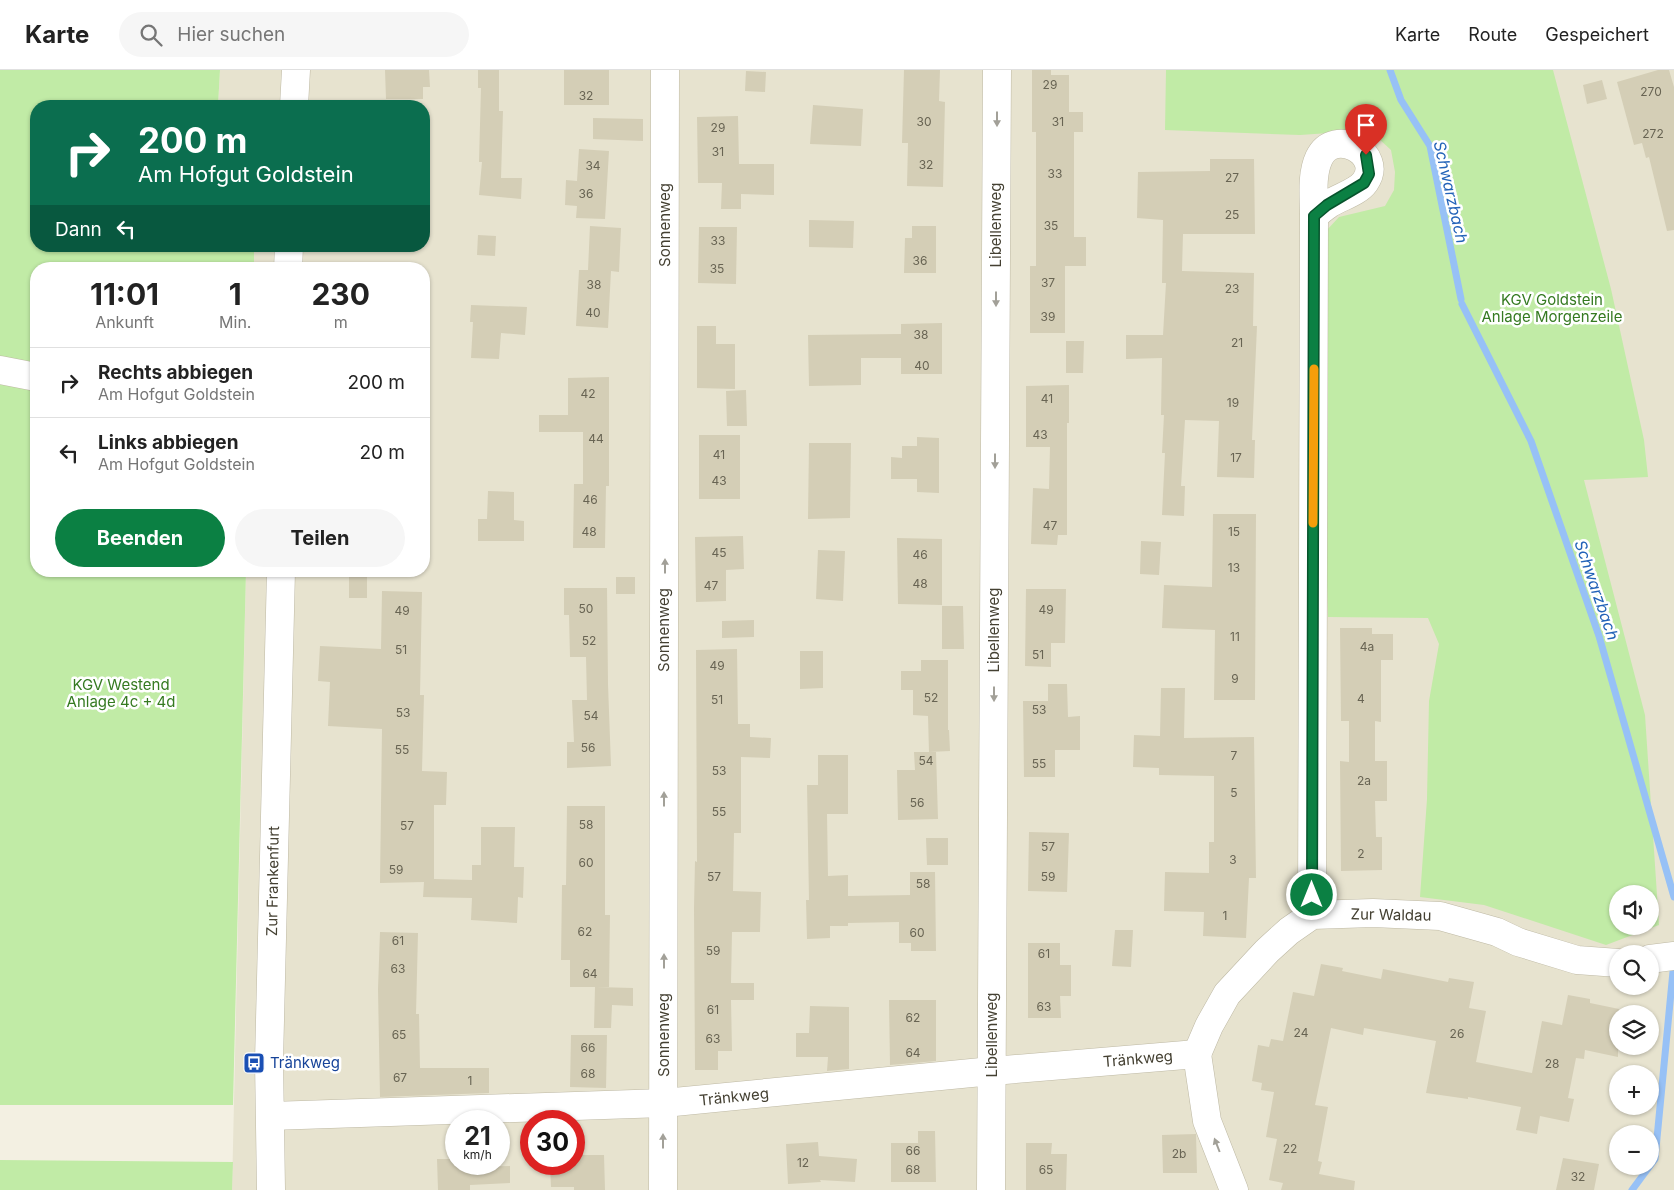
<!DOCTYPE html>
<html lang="de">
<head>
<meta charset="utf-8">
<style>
  :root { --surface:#fff; --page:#f6f6f6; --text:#222; --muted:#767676; --line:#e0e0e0; --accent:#0b8043 }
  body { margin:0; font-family:Inter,sans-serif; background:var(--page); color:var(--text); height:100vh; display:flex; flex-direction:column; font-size:19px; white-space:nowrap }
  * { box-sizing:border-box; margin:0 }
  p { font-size:16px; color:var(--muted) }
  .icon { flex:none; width:28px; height:28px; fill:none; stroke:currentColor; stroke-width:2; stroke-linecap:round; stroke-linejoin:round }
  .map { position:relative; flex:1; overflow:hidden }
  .sheet { position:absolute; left:30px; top:192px; width:400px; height:315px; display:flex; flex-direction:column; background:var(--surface); border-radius:20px; box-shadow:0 1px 4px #0004 }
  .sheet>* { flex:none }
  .hud { position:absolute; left:30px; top:30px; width:400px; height:152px; border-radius:20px; box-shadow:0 1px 4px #0004; background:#0b6e4f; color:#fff; overflow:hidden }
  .fabs { position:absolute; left:1609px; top:815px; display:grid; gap:10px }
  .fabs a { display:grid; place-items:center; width:50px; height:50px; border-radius:50%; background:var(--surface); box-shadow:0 1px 4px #0004; font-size:25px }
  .speed { position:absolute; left:445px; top:1040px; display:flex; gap:10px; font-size:25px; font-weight:700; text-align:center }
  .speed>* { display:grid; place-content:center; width:65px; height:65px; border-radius:50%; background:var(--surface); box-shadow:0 1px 4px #0004; line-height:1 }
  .speed small { font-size:12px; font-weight:400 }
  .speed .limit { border:8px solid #d22; background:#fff; color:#111 }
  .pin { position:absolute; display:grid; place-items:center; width:42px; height:42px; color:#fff; margin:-51px -21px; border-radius:50% 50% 50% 0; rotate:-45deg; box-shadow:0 0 5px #0007 }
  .pin .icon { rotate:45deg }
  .me { position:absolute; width:55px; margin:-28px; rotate:0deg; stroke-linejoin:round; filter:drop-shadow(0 0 4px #0008) }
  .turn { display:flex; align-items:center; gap:18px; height:105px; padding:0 25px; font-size:22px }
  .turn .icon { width:65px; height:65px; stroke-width:2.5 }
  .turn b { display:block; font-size:35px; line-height:42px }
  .then { display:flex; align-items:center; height:48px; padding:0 25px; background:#0003; gap:10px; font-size:19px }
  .eta { display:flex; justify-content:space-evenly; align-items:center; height:85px; text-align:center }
  .eta b { font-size:30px; font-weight:700; line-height:35px }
  .action { display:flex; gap:10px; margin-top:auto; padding:10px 25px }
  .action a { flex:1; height:58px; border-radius:30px; background:var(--accent); color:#fff; font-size:20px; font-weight:700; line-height:58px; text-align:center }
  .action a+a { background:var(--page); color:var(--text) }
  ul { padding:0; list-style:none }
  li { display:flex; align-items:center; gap:15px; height:70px; padding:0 25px; border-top:1px solid var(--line) }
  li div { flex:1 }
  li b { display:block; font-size:19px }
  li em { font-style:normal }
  header { display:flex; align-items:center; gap:30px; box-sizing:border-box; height:70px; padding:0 25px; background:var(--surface); border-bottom:1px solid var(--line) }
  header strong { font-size:24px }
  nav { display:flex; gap:28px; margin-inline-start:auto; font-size:18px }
  .search { width:350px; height:45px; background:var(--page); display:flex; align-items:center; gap:12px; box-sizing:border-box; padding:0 18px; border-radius:28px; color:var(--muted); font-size:19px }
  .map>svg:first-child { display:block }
  .residential { fill:#e7e3cf; fill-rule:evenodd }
  .green { fill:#c1eba6; fill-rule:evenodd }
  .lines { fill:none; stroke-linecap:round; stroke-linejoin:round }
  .stream { stroke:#97c1f6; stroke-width:7 }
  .building { fill:#d4ceb6 }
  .minor-casing { stroke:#beb9a4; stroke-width:29 }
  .minor { stroke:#fff; stroke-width:28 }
  .oneway { fill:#a2a098 }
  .route-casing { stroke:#07532c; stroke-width:12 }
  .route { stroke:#0b8043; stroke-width:9 }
  .slow { stroke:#f59e0b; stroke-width:9 }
  .labels { text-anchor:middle; stroke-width:5; stroke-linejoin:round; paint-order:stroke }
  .number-label { font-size:12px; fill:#686453 }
  .street-label { font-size:15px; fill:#444032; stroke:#fff }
  .park-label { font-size:15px; fill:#357a21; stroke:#fff }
  .transit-label { font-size:15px; fill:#164399; stroke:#fff; text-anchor:start }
  .water-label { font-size:16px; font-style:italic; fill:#2363b8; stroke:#fff }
</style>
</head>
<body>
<header>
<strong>Karte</strong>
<div class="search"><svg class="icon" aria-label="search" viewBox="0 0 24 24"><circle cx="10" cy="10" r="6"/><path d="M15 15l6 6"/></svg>Hier suchen</div>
<nav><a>Karte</a><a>Route</a><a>Gespeichert</a></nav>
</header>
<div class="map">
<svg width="1674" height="1120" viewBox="0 0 1674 1120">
  <rect width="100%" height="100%" fill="#f3f0e2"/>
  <path class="residential" d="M220 0H1674V1120H232L246 501H424V199H254V176H424V36H218ZM1618 824H1650V856H1618ZM1618 884H1650V916H1618ZM1618 944H1650V976H1618ZM1618 1004H1650V1036H1618ZM456 1051H499V1094H456ZM531 1051H574V1094H531ZM1618 1064H1650V1096H1618Z"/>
  <g class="green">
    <path d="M0 0H220L218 36H36V176H254V199H36V501H246L233 1035H0Z"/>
    <path d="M1166 0H1553L1611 219 1644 370 1648 407 1584 410 1645 645 1659 855 1606 875 1484 835 1420 827 1427 729 1429 631 1439 574 1428 548 1328 547 1323 384 1326 161 1339 147 1385 136 1394 120 1395 102 1391 80 1378 68 1358 61 1300 65 1165 60ZM1618 824H1650V856H1618Z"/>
    <path d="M0 1090 233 1092 232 1120H0Z"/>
  </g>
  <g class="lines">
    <g class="stream">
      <path d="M1390 0 1401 30 1430 76 1461 229"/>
      <path d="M1462 234 1531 371 1599 566 1674 827"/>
      <path d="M1632 1120 1655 1089 1674 891"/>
    </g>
  </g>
  <g class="building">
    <path d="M385 0H429L430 17H423V29H386Z"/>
    <path d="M478 0H499V41H503L501 108H522L521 129 479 125 482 92H479L481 18H478Z"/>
    <rect x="564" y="0" width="45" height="35"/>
    <path d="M904 0H940L939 31 945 32 943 117 907 116 908 73H902Z"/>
    <path d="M1032 0H1051V5H1069V42H1083V62H1074V167H1086V196H1065V263H1030V196H1036V62H1032Z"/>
    <path d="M1658 0H1669L1674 17V160L1667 161 1649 87 1646 88 1642 73 1634 75 1617 12Z"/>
    <path d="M746 1 766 2 765 22 745 21Z"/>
    <path d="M1602 10 1607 29 1587 34 1583 15Z"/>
    <path d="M813 35 863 39 861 76 810 74Z"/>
    <path d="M738 46 739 94H774V125L741 124V139H721L722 113H698L697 47Z"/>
    <path d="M593 48 643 49V71L593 69Z"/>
    <path d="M579 79 609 81 605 149 576 148 577 136 565 135 566 110 577 111Z"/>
    <path d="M1210 89H1254L1255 164H1183L1182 201 1254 203 1253 256H1257L1252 370H1255L1254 408 1217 407 1219 351 1185 350 1181 416H1185L1184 446 1162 445 1165 383H1162L1164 345H1161L1162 288 1126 289V265H1163L1166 213H1162L1163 150 1137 148 1138 102 1210 101Z"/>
    <path d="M809 150 854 151 853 178 809 177Z"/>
    <path d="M590 156 621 158 619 202 611 201 608 258 576 256 579 200H588Z"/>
    <path d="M912 156H936V203H904L905 168H912Z"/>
    <path d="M699 157H737L736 214 698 213Z"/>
    <path d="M478 165 496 166 495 186 477 185Z"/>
    <path d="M471 235 527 237 525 265 501 263 499 289 471 288 473 252H470Z"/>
    <path d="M942 253V304H901V288H861V315L809 316 808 265 901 264V254Z"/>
    <path d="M697 256H716V274H735V319L697 318Z"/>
    <path d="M1066 271H1084L1083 303H1066Z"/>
    <path d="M609 307V416H606L605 478H573L574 414H583V362H539V345H568V308Z"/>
    <path d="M1069 315V353H1067V465H1058L1057 475 1031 474 1033 418 1049 419 1050 377H1026V316Z"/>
    <path d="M746 320 747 356H727L726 321Z"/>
    <rect x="699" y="365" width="41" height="64"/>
    <path d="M917 367 939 368V423L917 422V409H891V387L902 388V376H917Z"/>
    <path d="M809 373H851L850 448 808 449Z"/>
    <path d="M488 421 514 422V450L524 451V471H478V449H487Z"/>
    <path d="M1213 444H1256L1255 630H1214L1215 560 1162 558 1164 515 1212 517Z"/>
    <path d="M743 466 744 499 726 500V531L696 532 695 467Z"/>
    <path d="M897 468 942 469V535L898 534Z"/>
    <path d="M1141 471 1161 472 1159 505 1140 504Z"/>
    <path d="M818 480 845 481 843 531 816 529Z"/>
    <rect x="349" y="501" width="18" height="27"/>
    <rect x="616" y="507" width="19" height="17"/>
    <path d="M564 518H607L608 614 611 696 567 698V672H574L572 630H587L586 587H570L569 545H564Z"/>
    <path d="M1026 519H1066L1065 573H1051V597L1025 596Z"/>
    <path d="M382 521 422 522 420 625H424L422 701 447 702 446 735H434V809L472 810V795H481V757H515L514 797H524L523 828 518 827 517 853 471 850 472 828 423 827 424 812 380 813 382 659 328 656 330 612 318 611 320 576 381 579Z"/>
    <path d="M942 536H963L964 579H942Z"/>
    <path d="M754 550V567L722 568V551Z"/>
    <path d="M1340 558H1372V564H1393V590H1381V652L1375 651V691H1387V731H1375L1376 767H1382V800L1341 801 1340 691 1349 692V651H1341Z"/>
    <path d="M737 579 738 654H750V667L771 668 770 688 741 687V763H734L733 821 761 822 760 862H732L731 913H754V930H731L732 981H718V1000H695L694 838 695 791 697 792 696 580Z"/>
    <path d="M800 581H823V618L800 619Z"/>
    <path d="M921 590H948V660H949L950 681 929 682 928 646 913 645V620H901V601H921Z"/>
    <path d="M1048 614H1067L1068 647 1080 646V680H1055V707H1024L1023 631H1048Z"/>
    <path d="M1161 618H1185L1184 668 1254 667 1256 808H1249L1246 868 1203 866 1204 842 1164 841 1165 802 1209 803V772H1214V706L1159 705V698L1133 697 1134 665 1160 666Z"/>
    <path d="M914 682H936L938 749 898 750 897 700H915Z"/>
    <path d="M818 685H848V744H827L828 806 848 805V826L910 825V802H935L936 881H911V873H899V852L848 853V856H830V868L807 869 806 830H809L807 715H818Z"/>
    <path d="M567 736H605V845H610L609 917H596L633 918V936L612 935 611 958H594L595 917H570V890H561L562 815H566Z"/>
    <path d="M1029 762 1069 763 1067 822 1028 821Z"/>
    <path d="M926 768H948V795H927Z"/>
    <path d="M1115 860H1133L1131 897 1112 896Z"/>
    <path d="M380 862 418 863 416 944H419L420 998H489V1023L380 1027 378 919Z"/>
    <path d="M1028 873H1060V895H1071V926H1060L1061 948H1028Z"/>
    <path d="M1321 894 1343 898 1342 901 1381 909 1383 899 1448 912 1449 908 1474 912 1469 938 1486 941 1476 992 1532 1003 1542 951 1562 955 1568 925 1590 929V933L1619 939 1615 963H1618V987L1585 980 1584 989 1576 988 1568 1028 1574 1029 1569 1052 1540 1046 1537 1064 1516 1060 1521 1037 1468 1027V1029L1426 1023 1436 971 1364 958 1363 965 1331 958 1315 1035 1328 1037 1318 1091 1322 1092 1319 1104 1355 1111 1354 1120H1281L1283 1113 1269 1110 1277 1069 1266 1067 1274 1022 1261 1020 1262 1013 1252 1011 1258 975 1269 977 1271 969 1283 971 1293 922 1314 926Z"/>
    <path d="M889 930H936V991L890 995Z"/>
    <path d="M810 936 849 937V999L827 1001 828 987H796V963H809Z"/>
    <path d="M571 965H607L606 1018 570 1017Z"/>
    <path d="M918 1061H935L936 1112H891V1073H918Z"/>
    <path d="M1196 1064 1197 1103H1163L1162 1065Z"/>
    <path d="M818 1072 819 1086 857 1089 855 1112 820 1110 821 1112 788 1114 786 1074Z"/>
    <path d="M1026 1073H1052L1051 1084H1067L1066 1120H1026Z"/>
    <path d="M574 1085H604L605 1120H574V1117H551L550 1096H573Z"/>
    <path d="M1563 1088 1599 1094 1594 1120H1556Z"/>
    <path d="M437 1089H456V1094H469V1097L510 1096V1113L470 1115V1120H438Z"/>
  </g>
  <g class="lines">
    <g class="minor-casing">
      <g id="minor">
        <path d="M294 36 296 0"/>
        <path d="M288 199 289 176"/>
        <path d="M0 300 36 307"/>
        <path d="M1312 845 1314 146C1314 128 1311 105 1319 88 1334 56 1385 84 1365 112 1358 122 1340 127 1329 134 1324 137 1319 142 1314 146"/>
        <path d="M1650 889 1674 886"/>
        <path d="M1197 984 1209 956 1227 924 1267 881 1289 861 1312 845 1373 843 1440 846 1497 862 1518 872 1577 890 1618 893"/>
        <path d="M1197 984 1207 1051 1234 1120"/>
        <path d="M271 1046 664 1033 992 1001 1197 984"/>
        <path d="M271 1120 269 991 281 501"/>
        <path d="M663 1120 665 0"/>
        <path d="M991 1120 997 0"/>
      </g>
    </g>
    <use href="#minor" class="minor"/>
  </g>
  <defs><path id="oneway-solid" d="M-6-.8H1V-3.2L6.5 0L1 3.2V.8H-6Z" transform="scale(1.25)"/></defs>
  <g class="oneway">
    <use href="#oneway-solid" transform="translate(997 49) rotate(90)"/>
    <use href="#oneway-solid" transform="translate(996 229) rotate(90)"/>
    <use href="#oneway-solid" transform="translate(995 391) rotate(90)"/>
    <use href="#oneway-solid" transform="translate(665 496) rotate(-90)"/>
    <use href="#oneway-solid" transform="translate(994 624) rotate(90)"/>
    <use href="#oneway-solid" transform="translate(664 729) rotate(-90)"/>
    <use href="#oneway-solid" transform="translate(664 891) rotate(-90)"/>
    <use href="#oneway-solid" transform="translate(663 1071) rotate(-90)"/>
    <use href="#oneway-solid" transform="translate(1217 1075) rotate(-111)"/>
  </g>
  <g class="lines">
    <g class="route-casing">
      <path id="route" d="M1312 825 1314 146 1327 135 1364 113 1369 104 1366 85"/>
    </g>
    <use href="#route" class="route"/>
    <path class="slow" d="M1313 453 1314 299"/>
  </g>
  <defs>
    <g id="bus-square" transform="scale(1.125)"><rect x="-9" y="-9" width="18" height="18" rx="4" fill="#1a4fb4" stroke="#fff"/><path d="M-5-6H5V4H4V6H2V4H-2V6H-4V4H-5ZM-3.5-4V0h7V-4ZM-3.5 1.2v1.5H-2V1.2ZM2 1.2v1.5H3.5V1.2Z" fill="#fff"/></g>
  </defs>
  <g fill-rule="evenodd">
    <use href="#bus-square" x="254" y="993"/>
  </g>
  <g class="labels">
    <g class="number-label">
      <text x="1050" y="19">29</text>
      <text x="1651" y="26">270</text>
      <text x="586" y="30">32</text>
      <text x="924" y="56">30</text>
      <text x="1058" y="56">31</text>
      <text x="718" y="62">29</text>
      <text x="1653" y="68">272</text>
      <text x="718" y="86">31</text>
      <text x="926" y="99">32</text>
      <text x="593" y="100">34</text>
      <text x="1055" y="108">33</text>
      <text x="1232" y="112">27</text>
      <text x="586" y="128">36</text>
      <text x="1232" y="149">25</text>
      <text x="1051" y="160">35</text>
      <text x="718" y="175">33</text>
      <text x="920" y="195">36</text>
      <text x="717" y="203">35</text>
      <text x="1048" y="217">37</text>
      <text x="594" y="219">38</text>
      <text x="1232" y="223">23</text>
      <text x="593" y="247">40</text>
      <text x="1048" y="251">39</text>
      <text x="921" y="269">38</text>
      <text x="1237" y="277">21</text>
      <text x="922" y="300">40</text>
      <text x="588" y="328">42</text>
      <text x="1047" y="333">41</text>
      <text x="1233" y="337">19</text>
      <text x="1040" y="369">43</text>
      <text x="596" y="373">44</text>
      <text x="719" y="389">41</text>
      <text x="1236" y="392">17</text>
      <text x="719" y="415">43</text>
      <text x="590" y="434">46</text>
      <text x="1050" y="460">47</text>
      <text x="589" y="466">48</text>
      <text x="1234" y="466">15</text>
      <text x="719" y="487">45</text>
      <text x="920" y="489">46</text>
      <text x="1234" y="502">13</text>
      <text x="920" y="518">48</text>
      <text x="711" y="520">47</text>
      <text x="586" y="543">50</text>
      <text x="1046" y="544">49</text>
      <text x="402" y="545">49</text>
      <text x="1235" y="571">11</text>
      <text x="589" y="575">52</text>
      <text x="1367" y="581">4a</text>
      <text x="401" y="584">51</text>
      <text x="1038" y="589">51</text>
      <text x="717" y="600">49</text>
      <text x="1235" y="613">9</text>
      <text x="931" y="632">52</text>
      <text x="1361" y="633">4</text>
      <text x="717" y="634">51</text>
      <text x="1039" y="644">53</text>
      <text x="403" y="647">53</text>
      <text x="591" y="650">54</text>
      <text x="588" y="682">56</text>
      <text x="402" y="684">55</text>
      <text x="1234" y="690">7</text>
      <text x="926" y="695">54</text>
      <text x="1039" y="698">55</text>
      <text x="719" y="705">53</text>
      <text x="1364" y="715">2a</text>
      <text x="1234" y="727">5</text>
      <text x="917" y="737">56</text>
      <text x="719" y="746">55</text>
      <text x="586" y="759">58</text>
      <text x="407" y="760">57</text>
      <text x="1048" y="781">57</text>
      <text x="1361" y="788">2</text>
      <text x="1233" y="794">3</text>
      <text x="586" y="797">60</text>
      <text x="396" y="804">59</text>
      <text x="714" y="811">57</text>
      <text x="1048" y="811">59</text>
      <text x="923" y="818">58</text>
      <text x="1225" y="850">1</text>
      <text x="585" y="866">62</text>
      <text x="917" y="867">60</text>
      <text x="398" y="875">61</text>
      <text x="713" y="885">59</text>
      <text x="1044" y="888">61</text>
      <text x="398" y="903">63</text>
      <text x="590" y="908">64</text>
      <text x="1044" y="941">63</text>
      <text x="713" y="944">61</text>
      <text x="913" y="952">62</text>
      <text x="1301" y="967">24</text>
      <text x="1457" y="968">26</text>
      <text x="399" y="969">65</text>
      <text x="713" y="973">63</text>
      <text x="588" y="982">66</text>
      <text x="913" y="987">64</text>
      <text x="1552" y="998">28</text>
      <text x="588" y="1008">68</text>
      <text x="400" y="1012">67</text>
      <text x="470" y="1015">1</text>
      <text x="1290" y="1083">22</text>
      <text x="913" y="1085">66</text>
      <text x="1179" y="1088">2b</text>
      <text x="803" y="1097">12</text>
      <text x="913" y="1104">68</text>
      <text x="1046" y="1104">65</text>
      <text x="1578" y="1111">32</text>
    </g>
    <g class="street-label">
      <text transform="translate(665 155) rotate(-90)" y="5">Sonnenweg</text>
      <text transform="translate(996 155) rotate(-90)" y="5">Libellenweg</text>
      <text transform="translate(664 560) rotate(-90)" y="5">Sonnenweg</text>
      <text transform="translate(994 560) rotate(-90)" y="5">Libellenweg</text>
      <text transform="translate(273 811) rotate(-89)" y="5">Zur Frankenfurt</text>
      <text transform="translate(1391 845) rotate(1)" y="5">Zur Waldau</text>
      <text transform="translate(664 965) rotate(-90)" y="5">Sonnenweg</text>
      <text transform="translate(992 965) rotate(-90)" y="5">Libellenweg</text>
      <text transform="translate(1138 989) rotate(-5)" y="5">Tränkweg</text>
      <text transform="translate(734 1027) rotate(-6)" y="5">Tränkweg</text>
    </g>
    <g class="park-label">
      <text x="1552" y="235">KGV Goldstein<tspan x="1552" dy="17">Anlage Morgenzeile</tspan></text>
      <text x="121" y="620">KGV Westend<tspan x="121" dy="17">Anlage 4c + 4d</tspan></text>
    </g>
    <g class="transit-label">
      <text x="270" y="998">Tränkweg</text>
    </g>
    <g class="water-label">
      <text transform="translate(1451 122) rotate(77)" y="6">Schwarzbach</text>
      <text transform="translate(1597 520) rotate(71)" y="6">Schwarzbach</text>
    </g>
  </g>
</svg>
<div class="fabs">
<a><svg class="icon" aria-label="sound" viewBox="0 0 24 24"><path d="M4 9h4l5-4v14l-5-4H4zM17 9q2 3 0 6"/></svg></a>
<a><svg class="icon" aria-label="search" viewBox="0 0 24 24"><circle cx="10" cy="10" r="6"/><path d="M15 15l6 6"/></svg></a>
<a><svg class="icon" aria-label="layers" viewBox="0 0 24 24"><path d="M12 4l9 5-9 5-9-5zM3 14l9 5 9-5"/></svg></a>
<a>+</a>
<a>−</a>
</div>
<div class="speed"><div>21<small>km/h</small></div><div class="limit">30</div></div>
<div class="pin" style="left:1366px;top:85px;background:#d93025"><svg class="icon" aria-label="arrive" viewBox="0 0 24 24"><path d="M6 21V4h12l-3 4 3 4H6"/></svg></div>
<svg class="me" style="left:1312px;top:825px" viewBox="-20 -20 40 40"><circle r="17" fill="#0b8043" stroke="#fff" stroke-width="3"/><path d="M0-11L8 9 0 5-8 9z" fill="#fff"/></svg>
<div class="hud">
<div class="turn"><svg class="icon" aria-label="right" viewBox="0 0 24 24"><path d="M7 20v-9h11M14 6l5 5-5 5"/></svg><div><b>200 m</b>Am Hofgut Goldstein</div></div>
<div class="then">Dann<svg class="icon" aria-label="left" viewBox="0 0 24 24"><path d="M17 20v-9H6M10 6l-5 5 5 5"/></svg></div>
</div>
<section class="sheet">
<div class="eta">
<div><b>11:01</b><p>Ankunft</p></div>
<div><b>1</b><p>Min.</p></div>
<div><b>230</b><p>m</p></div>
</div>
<ul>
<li><svg class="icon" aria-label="right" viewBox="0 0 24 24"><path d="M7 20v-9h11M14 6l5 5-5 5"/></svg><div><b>Rechts abbiegen</b><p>Am Hofgut Goldstein</p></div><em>200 m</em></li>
<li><svg class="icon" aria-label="left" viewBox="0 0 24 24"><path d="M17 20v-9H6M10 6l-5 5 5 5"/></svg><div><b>Links abbiegen</b><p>Am Hofgut Goldstein</p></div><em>20 m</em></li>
</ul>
<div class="action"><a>Beenden</a><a>Teilen</a></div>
</section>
</div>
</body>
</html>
